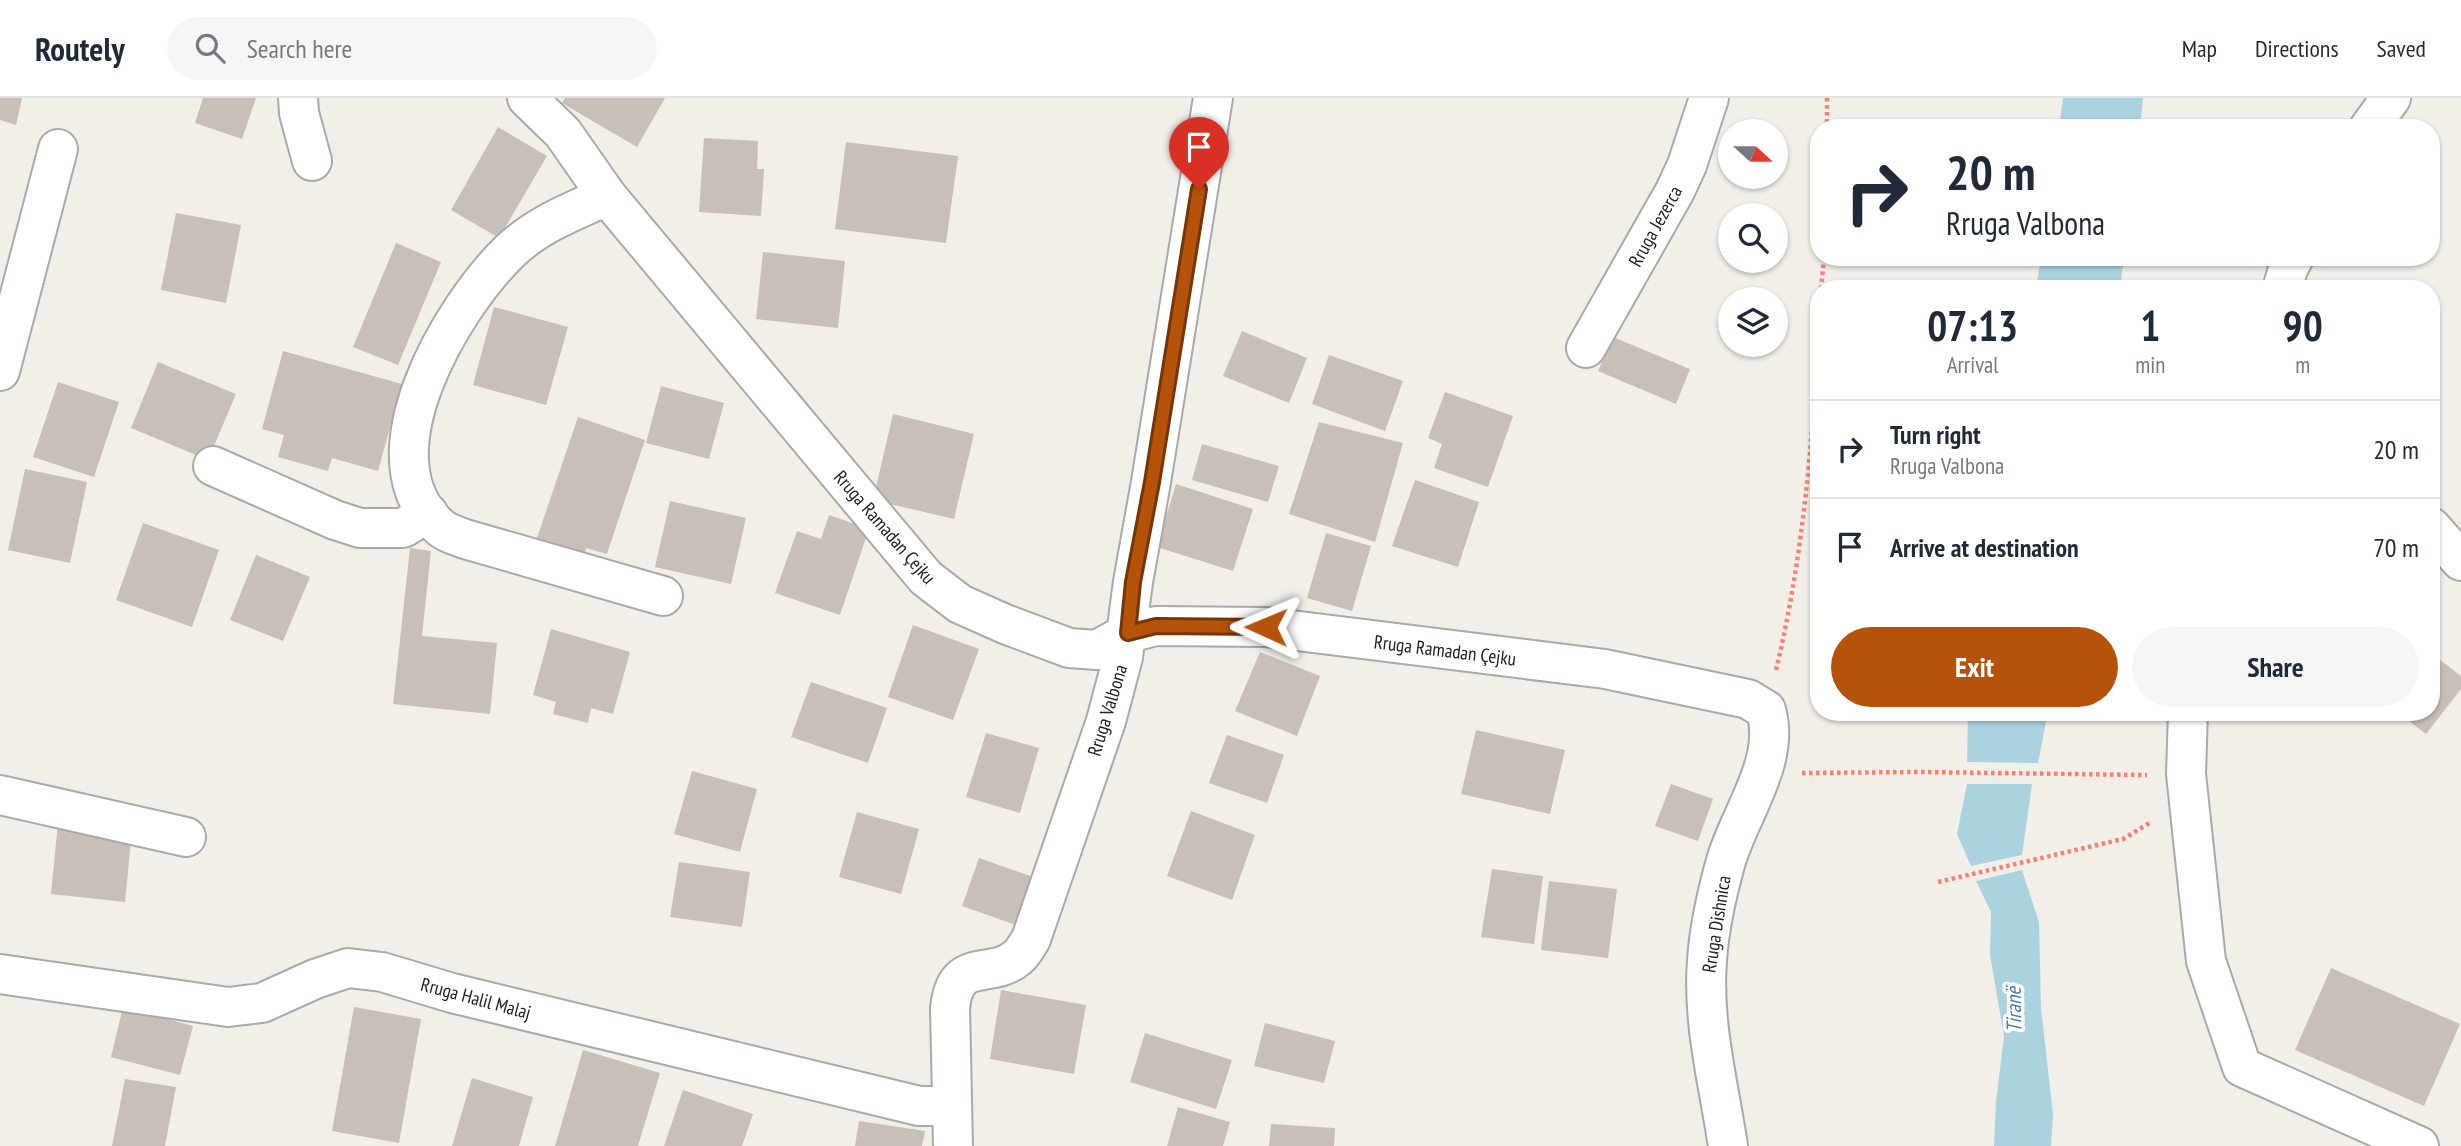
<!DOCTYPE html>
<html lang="en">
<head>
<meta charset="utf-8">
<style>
  :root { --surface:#fff; --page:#f6f6f7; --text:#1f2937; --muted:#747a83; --line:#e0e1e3; --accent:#b45309 }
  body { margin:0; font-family:"PT Sans Narrow",sans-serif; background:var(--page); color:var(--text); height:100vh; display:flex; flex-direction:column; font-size:26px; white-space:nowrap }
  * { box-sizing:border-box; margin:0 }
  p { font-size:23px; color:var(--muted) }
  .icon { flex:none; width:38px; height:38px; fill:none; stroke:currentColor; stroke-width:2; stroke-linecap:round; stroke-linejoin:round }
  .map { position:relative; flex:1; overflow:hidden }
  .side { position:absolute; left:1810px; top:182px; width:630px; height:441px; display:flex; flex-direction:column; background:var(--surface); border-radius:28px; box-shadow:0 2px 5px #0004 }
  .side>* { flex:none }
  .guide { position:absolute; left:1810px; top:21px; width:630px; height:147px; border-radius:28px; box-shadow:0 2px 5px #0004; background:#fff; color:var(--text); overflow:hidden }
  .needle { width:46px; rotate:111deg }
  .buttons { position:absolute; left:1718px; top:21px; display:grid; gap:14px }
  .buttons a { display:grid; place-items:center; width:70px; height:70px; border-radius:50%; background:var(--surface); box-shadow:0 2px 5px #0004; font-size:35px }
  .pin { position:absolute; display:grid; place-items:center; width:60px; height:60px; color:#fff; margin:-72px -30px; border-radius:50% 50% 50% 0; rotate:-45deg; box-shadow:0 0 7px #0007 }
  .pin .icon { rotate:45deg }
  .me { position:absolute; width:77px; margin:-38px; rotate:271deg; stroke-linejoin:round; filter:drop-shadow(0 0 5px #0008) }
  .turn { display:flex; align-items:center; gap:24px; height:147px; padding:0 21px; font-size:32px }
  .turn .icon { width:91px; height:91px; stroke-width:2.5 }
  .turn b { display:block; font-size:49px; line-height:60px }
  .eta { display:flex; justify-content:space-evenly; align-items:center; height:119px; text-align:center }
  .eta b { font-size:42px; font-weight:700; line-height:49px }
  .action { display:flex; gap:14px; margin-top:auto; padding:14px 21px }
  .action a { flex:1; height:80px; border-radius:42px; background:var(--accent); color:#fff; font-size:28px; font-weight:700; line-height:80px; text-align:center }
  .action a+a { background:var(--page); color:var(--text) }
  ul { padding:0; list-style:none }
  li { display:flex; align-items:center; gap:21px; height:98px; padding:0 21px; border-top:2px solid var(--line) }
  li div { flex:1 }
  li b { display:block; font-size:26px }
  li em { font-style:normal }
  header { display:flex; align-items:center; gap:42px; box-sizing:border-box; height:98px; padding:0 35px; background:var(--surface); border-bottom:2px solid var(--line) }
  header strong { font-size:33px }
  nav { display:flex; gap:38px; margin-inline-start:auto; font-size:24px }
  .search { width:490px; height:63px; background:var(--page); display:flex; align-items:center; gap:18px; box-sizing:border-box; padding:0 24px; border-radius:38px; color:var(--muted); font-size:26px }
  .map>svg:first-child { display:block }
  .water { fill:#aad3df }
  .building { fill:#c7bfb8 }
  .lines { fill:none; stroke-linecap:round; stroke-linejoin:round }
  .minor-casing { stroke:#a9a9a9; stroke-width:42 }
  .path { stroke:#fa8072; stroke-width:4.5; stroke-dasharray:3.5 3.5; stroke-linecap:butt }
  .minor { stroke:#fff; stroke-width:38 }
  .route-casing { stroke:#753606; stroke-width:18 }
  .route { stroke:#b45309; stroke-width:12 }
  .labels { text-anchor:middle; stroke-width:7; stroke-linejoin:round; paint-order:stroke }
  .street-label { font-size:19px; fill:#222; stroke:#fff }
  .water-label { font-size:21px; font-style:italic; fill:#4a7aab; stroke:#fff }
</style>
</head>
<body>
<header>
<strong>Routely</strong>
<div class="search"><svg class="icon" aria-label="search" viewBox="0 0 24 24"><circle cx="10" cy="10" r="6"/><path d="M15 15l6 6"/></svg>Search here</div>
<nav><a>Map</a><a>Directions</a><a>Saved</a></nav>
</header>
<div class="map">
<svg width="2461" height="1048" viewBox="0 0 2461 1048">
  <rect width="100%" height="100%" fill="#f2efe9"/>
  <g class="water">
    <path d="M2063 0H2143L2140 30H2059Z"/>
    <path d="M2041 159H2124L2120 191H2036Z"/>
    <path d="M1968 614H2048L2038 665 1967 664Z"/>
    <path d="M1967 686H2032L2022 757 1971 768 1957 736Z"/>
    <path d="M2022 772 2039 824 2041 910 2053 1016 2051 1048H1994L1996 1004 2004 938 1990 857 1991 814 1976 783Z"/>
  </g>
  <g class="building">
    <path d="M0 0H22L16 27 0 22Z"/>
    <path d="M203 0H256L242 41 195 25Z"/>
    <path d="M565 0H665L637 49 562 5Z"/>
    <path d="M498 29 547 58 499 140 451 112Z"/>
    <path d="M704 40 758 43 757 71H764L761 118 699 114Z"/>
    <path d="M846 44 958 58 946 145 835 131Z"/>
    <path d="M176 115 241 127 226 205 161 192Z"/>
    <path d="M396 145 441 164 398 267 353 249Z"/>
    <path d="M763 154 845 163 838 230 756 221Z"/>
    <path d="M494 209 568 229 546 307 473 287Z"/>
    <path d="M1242 233 1307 260 1289 305 1223 278Z"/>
    <path d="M1613 239 1690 271 1676 306 1598 273Z"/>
    <path d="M283 253 402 286 378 373 332 360 328 373 278 359 284 337 262 331Z"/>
    <path d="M1329 257 1403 283 1385 333 1312 306Z"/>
    <path d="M158 264 236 296 208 362 131 330Z"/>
    <path d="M58 284 119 304 94 379 33 359Z"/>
    <path d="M661 288 724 305 709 361 646 345Z"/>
    <path d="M1445 294 1513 318 1488 389 1434 370 1442 346 1428 340Z"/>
    <path d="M893 316 974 336 954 421 873 402Z"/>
    <path d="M578 319 645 342 607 456 586 450 584 459 536 443Z"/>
    <path d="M1319 324 1403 345 1375 444 1289 416Z"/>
    <path d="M1202 346 1279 368 1268 404 1192 382Z"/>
    <path d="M25 371 87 384 70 465 8 452Z"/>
    <path d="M1415 382 1479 404 1458 469 1392 448Z"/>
    <path d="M1176 386 1253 411 1233 473 1157 449Z"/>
    <path d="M670 403 746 420 731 486 655 469Z"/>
    <path d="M829 417 869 431 840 517 775 495 797 433 821 441Z"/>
    <path d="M143 425 219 452 192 529 116 502Z"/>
    <path d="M1326 435 1371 448 1352 513 1307 500Z"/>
    <path d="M410 450 431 453 422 538 497 545 490 616 393 606Z"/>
    <path d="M256 457 310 479 283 543 230 522Z"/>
    <path d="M913 527 979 551 953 622 888 599Z"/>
    <path d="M551 531 630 554 613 616 591 610 588 625 553 616 556 604 533 597Z"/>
    <path d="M1260 554 1320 578 1297 638 1235 613Z"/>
    <path d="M2431 555 2461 578V591L2426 636 2397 614H2431Z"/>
    <path d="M811 584 887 610 868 665 791 639Z"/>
    <path d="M1476 632 1565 652 1550 716 1461 696Z"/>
    <path d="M986 635 1039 650 1020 715 966 699Z"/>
    <path d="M1227 637 1284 657 1267 705 1209 685Z"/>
    <path d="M692 673 757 691 740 754 674 736Z"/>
    <path d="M1671 686 1713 701 1698 743 1655 728Z"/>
    <path d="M1191 713 1255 737 1232 802 1167 778Z"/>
    <path d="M857 714 919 731 901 796 839 779Z"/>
    <path d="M58 725 132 732 125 804 51 796Z"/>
    <path d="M979 760 1036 780 1019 828 962 808Z"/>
    <path d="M679 764 750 774 742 829 670 819Z"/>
    <path d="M1492 771 1543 778 1534 846 1481 839Z"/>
    <path d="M1549 783 1617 791 1608 860 1541 852Z"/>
    <path d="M2331 870 2460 926 2424 1008 2295 952Z"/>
    <path d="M1001 892 1086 907 1074 976 990 961Z"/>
    <path d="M123 909 193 928 180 977 111 959Z"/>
    <path d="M354 909 421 921 399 1045 332 1033Z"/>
    <path d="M1265 925 1335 943 1324 985 1254 968Z"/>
    <path d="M1145 935 1232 962 1216 1011 1130 984Z"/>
    <path d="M583 952 660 975 638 1048H555Z"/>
    <path d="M472 980 533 999 519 1048H452Z"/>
    <path d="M125 981 176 989 165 1048H112Z"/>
    <path d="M683 992 753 1016 742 1048H664Z"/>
    <path d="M1178 1009 1230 1024 1223 1048H1167Z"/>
    <path d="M859 1023 925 1033 922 1048H855Z"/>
    <path d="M1271 1026 1335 1030 1334 1048H1269Z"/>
  </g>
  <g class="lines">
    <g class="minor-casing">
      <g id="minor">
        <path d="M298 0 299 15 312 63"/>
        <path d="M527 0 563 35 607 98 926 480 960 506 1005 526 1069 550 1097 552 1128 535 1156 528 1266 529 1605 571 1748 601 1766 612C1781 663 1740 715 1726 763 1717 795 1709 830 1707 863 1702 924 1719 988 1728 1048"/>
        <path d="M2369 30 2391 0"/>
        <path d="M607 98C573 113 537 127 510 153 453 208 359 362 441 430 447 435 457 438 465 441L663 498"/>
        <path d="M2282 191 2288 171 2294 159"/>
        <path d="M1586 250 1675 93 1687 67 1709 0"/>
        <path d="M0 273 58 51"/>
        <path d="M213 368 335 422 360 430H403L428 415"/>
        <path d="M2431 429 2461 463"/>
        <path d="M2188 614 2186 676 2206 863 2242 969 2419 1048"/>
        <path d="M0 697 186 739"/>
        <path d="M0 876 228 909 262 905 315 881 348 870 382 874 452 895 919 1008H952"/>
        <path d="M953 1048 950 911C955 856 991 883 1018 859 1023 855 1027 847 1031 841L1106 623 1123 559 1133 484 1151 384 1213 0"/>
      </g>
    </g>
    <g class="path">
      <path d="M1827 0V30"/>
      <path d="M1821 191 1824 159"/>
      <path d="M1776 572C1802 464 1812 351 1818 241"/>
      <path d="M1802 675 1920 674 2147 677"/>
      <path d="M1938 784 2123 741 2151 724"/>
    </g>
    <use href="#minor" class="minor"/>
  </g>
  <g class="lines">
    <g class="route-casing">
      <path id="route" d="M1199 91 1152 384 1133 484 1128 535 1156 528 1266 529"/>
    </g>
    <use href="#route" class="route"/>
  </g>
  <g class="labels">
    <g class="street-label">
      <text transform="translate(1655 128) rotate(-61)" y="7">Rruga Jezerca</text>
      <text transform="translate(885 429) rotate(49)" y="7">Rruga Ramadan Çejku</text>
      <text transform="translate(1445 552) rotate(7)" y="7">Rruga Ramadan Çejku</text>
      <text transform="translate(1107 612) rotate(-73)" y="7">Rruga Valbona</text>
      <text transform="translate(1716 826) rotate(-81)" y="7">Rruga Dishnica</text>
      <text transform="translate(476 900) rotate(15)" y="7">Rruga Halil Malaj</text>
    </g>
    <g class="water-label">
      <text transform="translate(2014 912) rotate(-91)" y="7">Tiranë</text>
    </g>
  </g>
</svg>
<div class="buttons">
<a><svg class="needle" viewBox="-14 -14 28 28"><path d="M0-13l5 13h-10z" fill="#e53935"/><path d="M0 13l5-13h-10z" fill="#747a83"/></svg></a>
<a><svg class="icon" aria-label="search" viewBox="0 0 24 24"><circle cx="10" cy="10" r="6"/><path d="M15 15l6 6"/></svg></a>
<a><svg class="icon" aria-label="layers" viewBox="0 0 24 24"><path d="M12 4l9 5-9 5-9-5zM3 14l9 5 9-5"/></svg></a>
</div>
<div class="pin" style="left:1199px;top:91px;background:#d93025"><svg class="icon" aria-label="arrive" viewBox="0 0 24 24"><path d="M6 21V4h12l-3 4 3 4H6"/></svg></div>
<svg class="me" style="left:1266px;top:529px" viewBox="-20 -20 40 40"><path d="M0-17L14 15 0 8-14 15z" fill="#b45309" stroke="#fff" stroke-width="4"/></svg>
<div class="guide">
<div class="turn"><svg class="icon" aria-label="right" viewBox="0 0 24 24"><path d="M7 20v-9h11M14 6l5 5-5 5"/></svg><div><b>20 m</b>Rruga Valbona</div></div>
</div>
<section class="side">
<div class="eta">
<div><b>07:13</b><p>Arrival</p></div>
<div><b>1</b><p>min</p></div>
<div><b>90</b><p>m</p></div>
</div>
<ul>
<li><svg class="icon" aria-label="right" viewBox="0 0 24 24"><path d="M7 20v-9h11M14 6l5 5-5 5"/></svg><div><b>Turn right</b><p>Rruga Valbona</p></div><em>20 m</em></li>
<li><svg class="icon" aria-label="arrive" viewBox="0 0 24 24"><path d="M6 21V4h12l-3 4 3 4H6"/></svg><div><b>Arrive at destination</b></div><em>70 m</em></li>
</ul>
<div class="action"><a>Exit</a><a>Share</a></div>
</section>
</div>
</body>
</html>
